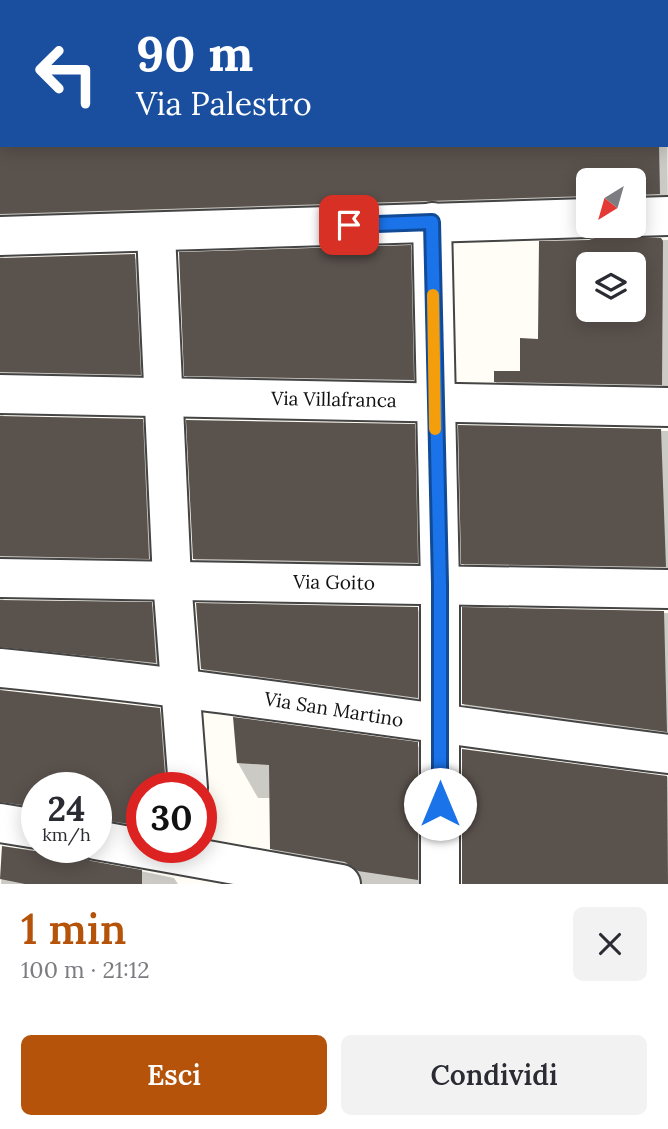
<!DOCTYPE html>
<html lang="it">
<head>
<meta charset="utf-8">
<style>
  :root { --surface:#fff; --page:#f2f2f3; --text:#2b2b33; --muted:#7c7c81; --accent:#b45309 }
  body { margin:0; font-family:Lora,serif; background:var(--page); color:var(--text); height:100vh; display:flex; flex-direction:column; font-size:26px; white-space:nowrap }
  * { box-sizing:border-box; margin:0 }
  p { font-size:23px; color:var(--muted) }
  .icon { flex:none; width:38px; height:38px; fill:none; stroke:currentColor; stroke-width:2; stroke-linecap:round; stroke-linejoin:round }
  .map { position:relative; height:884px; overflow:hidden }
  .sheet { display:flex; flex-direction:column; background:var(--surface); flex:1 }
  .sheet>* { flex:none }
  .banner { position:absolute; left:0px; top:0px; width:668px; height:147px; box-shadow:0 4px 18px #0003; background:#1a4fa0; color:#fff; overflow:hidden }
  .needle { width:46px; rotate:217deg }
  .fabs { position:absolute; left:576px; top:168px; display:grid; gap:14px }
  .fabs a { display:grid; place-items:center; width:70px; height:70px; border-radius:10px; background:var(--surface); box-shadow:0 4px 18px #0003; font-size:35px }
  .speed { position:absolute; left:21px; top:772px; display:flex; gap:14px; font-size:35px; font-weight:700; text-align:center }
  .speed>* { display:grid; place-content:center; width:91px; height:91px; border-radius:50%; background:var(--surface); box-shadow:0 4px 18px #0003; line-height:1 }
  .speed small { font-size:18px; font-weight:400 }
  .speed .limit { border:10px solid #d22; background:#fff; color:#111 }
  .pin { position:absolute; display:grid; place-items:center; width:60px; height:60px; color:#fff; margin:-30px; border-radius:14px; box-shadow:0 4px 10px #0006 }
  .me { position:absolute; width:77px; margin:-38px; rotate:0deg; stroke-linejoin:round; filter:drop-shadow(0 0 5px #0008) }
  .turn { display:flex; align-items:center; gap:24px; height:147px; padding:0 21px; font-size:32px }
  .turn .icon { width:91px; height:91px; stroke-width:2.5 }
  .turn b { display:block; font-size:49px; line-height:60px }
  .round { display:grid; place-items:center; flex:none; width:74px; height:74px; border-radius:10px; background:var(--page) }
  .summary { display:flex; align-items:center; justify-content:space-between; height:119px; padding:0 21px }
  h1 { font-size:42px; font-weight:600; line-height:52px; color:var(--accent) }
  .primary-button { display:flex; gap:14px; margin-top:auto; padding:14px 21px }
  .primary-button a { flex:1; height:80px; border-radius:10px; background:var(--accent); color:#fff; font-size:28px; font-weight:600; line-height:80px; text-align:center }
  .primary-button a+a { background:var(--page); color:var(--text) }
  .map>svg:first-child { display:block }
  .shadow { fill:#0003; fill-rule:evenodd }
  .building { fill:#5a524d; fill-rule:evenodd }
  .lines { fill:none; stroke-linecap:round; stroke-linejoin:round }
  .minor-casing { stroke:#444; stroke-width:42 }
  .secondary-casing { stroke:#333; stroke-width:42 }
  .minor { stroke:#fff; stroke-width:38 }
  .secondary { stroke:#fff6b0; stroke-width:38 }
  .route-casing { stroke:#114b97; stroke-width:18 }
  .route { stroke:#1a73e8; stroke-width:12 }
  .slow { stroke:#f59e0b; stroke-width:12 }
  .labels { text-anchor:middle; stroke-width:7; stroke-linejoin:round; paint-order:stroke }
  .street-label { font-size:19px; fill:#111; stroke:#fff }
</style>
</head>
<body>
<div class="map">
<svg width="668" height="884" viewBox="0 0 668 884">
  <rect width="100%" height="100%" fill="#fffdf5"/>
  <g class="shadow">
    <path d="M0 0H668V25L667 2H2L0 41Z"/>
    <path d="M0 93 2 145H667V98L668 230 643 233 637 239 668 240V419L516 416 495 381 522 373 589 242 601 238 607 231 20 249 9 252 1 260 134 256 154 290 160 409 9 410 1 418 142 420 162 455 168 593 9 594 1 602 151 604 171 639 175 698 11 683 0 692ZM588 180H634V226H588ZM588 264H634V310H588Z"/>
    <path d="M410 247 430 283 433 415 207 411 186 375Z"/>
    <path d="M414 426 434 461 437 598 215 594 195 559Z"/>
    <path d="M460 427 668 431V601L483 598 463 563Z"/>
    <path d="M417 608 435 639V728L220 699 203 669Z"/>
    <path d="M464 609 668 613V764L484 739 464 704Z"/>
    <path d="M0 692 159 710 179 745 183 788H142V847L110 854 97 862 174 878 178 884H1L4 847 46 851 51 847H96V788H37V838L0 840Z"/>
    <path d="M417 744 437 779V884H292L272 849 271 798H258L238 763Z"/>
    <path d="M665 777H668V884H464Z"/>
  </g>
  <g class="building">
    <path d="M0 145H659L660 194 634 195V180H588V196L0 214Z"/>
    <path d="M608 226H614L624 236 661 238 663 241 662 385 494 382V371H520V338L538 339 539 241 589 240 600 236ZM588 264H634V310H588Z"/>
    <path d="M411 245 414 380 184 376 179 252Z"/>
    <path d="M135 254 141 375 0 372V258Z"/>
    <path d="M0 416 143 419 149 559 0 556Z"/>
    <path d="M186 420 415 424 418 563 193 559Z"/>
    <path d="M458 425 661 429 666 567 461 564Z"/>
    <path d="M0 600 152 602 156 663 0 647Z"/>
    <path d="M196 603 418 607V698L201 669Z"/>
    <path d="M462 607 664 611 667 732 462 704Z"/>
    <path d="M0 690 160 708 166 788H142V826L96 819V788H37V807L0 802Z"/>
    <path d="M233 717 418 742V880L358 871 345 862 270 849 269 765 237 763Z"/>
    <path d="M462 749 667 776 668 884H462Z"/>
    <path d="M2 846 34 851 75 847 81 856 91 861 142 870V884H25L0 879Z"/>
  </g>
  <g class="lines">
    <g class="minor-casing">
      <g id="minor">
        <path d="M459 0V2"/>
        <path d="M147 2V0"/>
        <path d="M634 217 668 216"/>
        <path d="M432 222 440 584V884"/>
        <path d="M156 233 172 580 188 788"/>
        <path d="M0 236 588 218"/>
        <path d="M0 394 668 407"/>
        <path d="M0 578 668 589"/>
        <path d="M0 668C223 690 445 726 668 754"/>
        <path d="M0 823 37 829"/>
        <path d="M96 840 341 884"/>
      </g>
    </g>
    <g class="secondary-casing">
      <g id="secondary">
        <path d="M667 33H668"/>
        <path d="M0 44H2"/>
      </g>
    </g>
    <use href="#minor" class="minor"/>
    <use href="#secondary" class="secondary"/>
  </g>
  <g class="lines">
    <g class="route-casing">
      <path id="route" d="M349 225 432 222 440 584V804"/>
    </g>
    <use href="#route" class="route"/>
    <path class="slow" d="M433 295 435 429"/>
  </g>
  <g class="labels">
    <g class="street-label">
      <text transform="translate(334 399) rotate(1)" y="7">Via Villafranca</text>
      <text transform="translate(334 582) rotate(1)" y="7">Via Goito</text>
      <text transform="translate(334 709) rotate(9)" y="7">Via San Martino</text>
    </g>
  </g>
</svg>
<div class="fabs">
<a><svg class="needle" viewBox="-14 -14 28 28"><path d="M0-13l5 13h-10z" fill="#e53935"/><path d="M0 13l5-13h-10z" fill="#7c7c81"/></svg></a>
<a><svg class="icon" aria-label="layers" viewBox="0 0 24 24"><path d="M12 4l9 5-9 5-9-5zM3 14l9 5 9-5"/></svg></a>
</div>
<div class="speed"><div>24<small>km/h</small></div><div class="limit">30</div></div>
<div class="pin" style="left:349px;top:225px;background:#d93025"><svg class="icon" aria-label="arrive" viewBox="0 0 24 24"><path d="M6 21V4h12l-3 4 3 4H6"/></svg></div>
<svg class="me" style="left:440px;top:804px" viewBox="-20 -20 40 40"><circle r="19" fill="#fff"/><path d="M0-13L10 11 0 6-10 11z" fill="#1a73e8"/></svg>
<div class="banner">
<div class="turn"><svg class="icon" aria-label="left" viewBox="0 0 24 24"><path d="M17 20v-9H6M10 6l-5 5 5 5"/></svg><div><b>90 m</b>Via Palestro</div></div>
</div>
</div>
<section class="sheet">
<div class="summary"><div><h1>1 min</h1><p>100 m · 21:12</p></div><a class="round"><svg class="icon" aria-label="close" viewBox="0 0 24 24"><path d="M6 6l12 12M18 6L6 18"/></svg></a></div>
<div class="primary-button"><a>Esci</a><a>Condividi</a></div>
</section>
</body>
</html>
